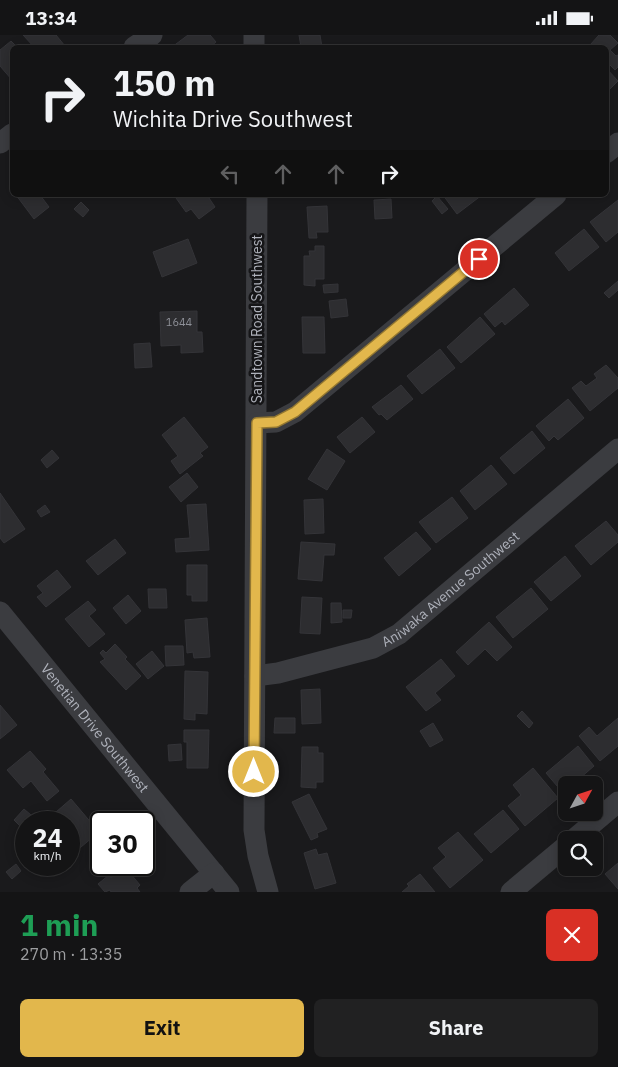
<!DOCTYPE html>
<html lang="en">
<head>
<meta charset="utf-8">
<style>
  :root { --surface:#141415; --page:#212122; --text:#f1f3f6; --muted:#9d9ea0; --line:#333334; --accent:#e2b74c }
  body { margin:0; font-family:"IBM Plex Sans",sans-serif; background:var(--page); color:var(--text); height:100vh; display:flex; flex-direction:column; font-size:19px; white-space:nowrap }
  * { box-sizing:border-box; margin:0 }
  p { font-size:16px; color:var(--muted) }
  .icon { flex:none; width:28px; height:28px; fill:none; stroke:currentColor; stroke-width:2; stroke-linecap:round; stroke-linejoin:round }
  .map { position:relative; height:857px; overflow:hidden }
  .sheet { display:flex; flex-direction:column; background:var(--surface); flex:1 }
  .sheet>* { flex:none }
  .banner { position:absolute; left:10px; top:10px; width:599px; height:152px; border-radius:8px; box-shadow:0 2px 12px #0003,0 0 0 1px var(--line); background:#141415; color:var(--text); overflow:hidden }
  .needle { width:32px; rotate:50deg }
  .controls { position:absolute; left:558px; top:741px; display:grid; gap:10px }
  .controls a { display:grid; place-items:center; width:45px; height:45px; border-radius:8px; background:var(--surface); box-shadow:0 2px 12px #0003,0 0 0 1px var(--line); font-size:25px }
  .speed { position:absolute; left:15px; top:776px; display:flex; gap:10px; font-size:25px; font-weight:700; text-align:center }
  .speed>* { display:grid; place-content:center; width:65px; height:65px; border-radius:50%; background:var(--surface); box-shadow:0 2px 12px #0003,0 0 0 1px var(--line); line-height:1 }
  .speed small { font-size:12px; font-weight:400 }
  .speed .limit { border:2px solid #111; border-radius:8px; background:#fff; color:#111 }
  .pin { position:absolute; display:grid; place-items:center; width:42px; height:42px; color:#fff; margin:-21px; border:2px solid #fff; border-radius:50%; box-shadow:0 1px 5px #0007 }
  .me { position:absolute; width:55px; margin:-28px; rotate:0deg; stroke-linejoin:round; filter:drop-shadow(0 0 4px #0008) }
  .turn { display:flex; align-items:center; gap:18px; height:105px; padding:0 20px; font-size:22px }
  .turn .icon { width:65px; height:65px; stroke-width:2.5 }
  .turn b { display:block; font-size:35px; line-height:42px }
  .lanes { display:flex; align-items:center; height:48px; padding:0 20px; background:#0003; justify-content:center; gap:25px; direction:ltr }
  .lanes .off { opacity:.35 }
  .round { display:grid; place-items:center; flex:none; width:52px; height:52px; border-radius:8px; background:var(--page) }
  .headline { display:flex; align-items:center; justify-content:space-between; height:85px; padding:0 20px }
  h1 { font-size:30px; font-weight:800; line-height:38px; color:#1e9e55 }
  .action { display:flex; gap:10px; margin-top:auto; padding:10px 20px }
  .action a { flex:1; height:58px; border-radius:8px; background:var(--accent); color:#111; font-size:20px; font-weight:800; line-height:58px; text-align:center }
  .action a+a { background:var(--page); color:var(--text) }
  .status { display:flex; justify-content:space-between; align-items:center; height:35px; padding:0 25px; background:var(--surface); direction:ltr }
  .status svg { height:14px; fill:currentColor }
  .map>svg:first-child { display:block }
  .building { fill:#2d2d30; stroke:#343438 }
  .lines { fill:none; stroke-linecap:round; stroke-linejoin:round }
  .minor { stroke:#3b3c40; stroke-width:21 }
  .route-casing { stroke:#937731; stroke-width:12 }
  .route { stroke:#e2b74c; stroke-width:9 }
  .labels { text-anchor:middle; stroke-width:5; stroke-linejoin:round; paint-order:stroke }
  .number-label { font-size:11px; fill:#8d8f97 }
  .street-label { font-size:14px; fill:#aeb1ba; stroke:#151517 }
</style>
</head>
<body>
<div class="status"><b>13:34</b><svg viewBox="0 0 49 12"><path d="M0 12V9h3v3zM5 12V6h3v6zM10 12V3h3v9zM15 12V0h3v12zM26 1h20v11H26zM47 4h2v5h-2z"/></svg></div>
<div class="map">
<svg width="618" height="857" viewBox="0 0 618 857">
  <rect width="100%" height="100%" fill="#1a1a1c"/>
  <g class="building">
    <path d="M23 0H56L65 11 63 12H34Z"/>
    <path d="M188 0H210L216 7 210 12H172Z"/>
    <path d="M299 0H320L322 12H301Z"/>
    <path d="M599 0H610L618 8 610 15 616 21 618 20V32L615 35 606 26V12H593L590 10Z"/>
    <path d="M11 6 17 12H12V45L0 31V15Z"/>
    <path d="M606 33 618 46 606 58Z"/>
    <path d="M16 160H40L49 172 34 184Z"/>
    <path d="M180 160H207L215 172 199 184 191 174 186 177 176 163Z"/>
    <path d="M443 160H482L457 179Z"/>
    <path d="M437 161 448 174 442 179 432 166Z"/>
    <path d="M391 164 392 183 375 184 374 165Z"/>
    <path d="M618 165V197L606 207 590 187Z"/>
    <path d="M81 167 89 175 83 182 74 174Z"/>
    <path d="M327 171 328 197H316L317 203H309L307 172Z"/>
    <path d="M584 194 599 212 569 236 555 218Z"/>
    <path d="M188 204 197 228 162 242 153 217Z"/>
    <path d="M315 211H324V244H315V251L304 250V221H310L309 216H315Z"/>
    <path d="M618 246V255L609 263 604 258Z"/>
    <path d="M338 249V257L324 258 323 250Z"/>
    <path d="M514 253 529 270 505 290 502 286 495 292 484 279Z"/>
    <path d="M346 264 348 281 331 283 329 266Z"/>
    <path d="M197 276V297H202L203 317 181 318V310L161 311 160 277Z"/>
    <path d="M302 282H324L325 318H303Z"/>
    <path d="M480 282 495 299 461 328 447 312Z"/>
    <path d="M150 308 152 332 135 333 134 309Z"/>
    <path d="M440 314 455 333 422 359 407 341Z"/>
    <path d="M606 330 618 343V353L590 376 572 353 581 346 586 351 597 343 594 339Z"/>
    <path d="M401 350 413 364 387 385 381 379 379 380 372 372Z"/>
    <path d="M568 364 584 383 558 405 554 401 549 406 536 391Z"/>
    <path d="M184 382 208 412 200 418 203 421 180 439 171 426 178 421 162 400Z"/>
    <path d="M362 382 375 397 350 418 337 402Z"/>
    <path d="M532 396 545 413 514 439 500 423Z"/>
    <path d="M327 414 345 426 327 455 308 444Z"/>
    <path d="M52 415 59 423 47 433 41 425Z"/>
    <path d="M491 430 507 449 475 475 460 456Z"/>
    <path d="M187 438 198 452 181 467 169 452Z"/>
    <path d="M0 458 25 494 4 508 0 503Z"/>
    <path d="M452 462 468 483 436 508 419 487Z"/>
    <path d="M323 464 324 498 305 499 304 465Z"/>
    <path d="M206 469 209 515 176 517 175 504 190 503 187 470Z"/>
    <path d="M45 470 50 477 41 482 37 476Z"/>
    <path d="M606 486 618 500V507L591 530 575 511Z"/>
    <path d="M416 497 431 514 399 541 384 523Z"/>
    <path d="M115 504 126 518 98 540 86 526Z"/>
    <path d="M301 507 335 509 334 520H324L322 546 298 544Z"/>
    <path d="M565 521 581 541 551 566 534 547Z"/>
    <path d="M187 530H207V566H192V560H187Z"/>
    <path d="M57 535 71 552 46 572 37 562 43 558 37 551Z"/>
    <path d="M531 553 548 574 513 603 496 582Z"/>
    <path d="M148 554H166L167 573H149Z"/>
    <path d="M128 560 141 576 126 589 113 573Z"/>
    <path d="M302 562 322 563 320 599 300 598Z"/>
    <path d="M88 566 96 575 89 581 105 599 89 612 65 584Z"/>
    <path d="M331 568H341L342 587 331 588Z"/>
    <path d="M343 575H352L351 583H343Z"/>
    <path d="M207 583 210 622 194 623 193 617 187 618 185 585Z"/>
    <path d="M489 587 512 612 497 626 485 614 468 630 456 617Z"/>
    <path d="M115 609 127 622 125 624 141 641 126 655 100 627 105 624 100 618 103 615 106 618Z"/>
    <path d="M165 611H183L184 630 166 631Z"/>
    <path d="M152 616 164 631 148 644 136 629Z"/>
    <path d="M441 624 455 641 435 658 441 665 426 676 406 652Z"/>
    <path d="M185 636 208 637 207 679 195 678V685L184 684Z"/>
    <path d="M320 654 321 688 302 689 301 655Z"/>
    <path d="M0 670 17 690 0 704Z"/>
    <path d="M522 676 533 688 529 693 517 681Z"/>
    <path d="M275 683H295V698H274Z"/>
    <path d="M618 683V711L600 726 579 701 589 692 597 701Z"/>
    <path d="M433 688 443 705 430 712 420 696Z"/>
    <path d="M184 695H209L208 733H187V707H184Z"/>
    <path d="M181 709 182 725 169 726 168 710Z"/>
    <path d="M578 711 594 731 572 750H566V755L563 758 546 738Z"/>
    <path d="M302 712H318V718H323V747H316V753L301 752Z"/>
    <path d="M30 716 46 734 43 737 59 756 47 766 31 746 23 753 7 735Z"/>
    <path d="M533 733 558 763 525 791 508 771 521 760 513 750Z"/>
    <path d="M309 759 327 794 317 798 318 802 311 805 292 767Z"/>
    <path d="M71 764 99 797 69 822V788H64L56 777Z"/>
    <path d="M24 774 31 780 20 791 14 785Z"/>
    <path d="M503 775 519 794 491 818 474 799Z"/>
    <path d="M458 797 483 825 450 853 433 833 446 822 438 813Z"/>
    <path d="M316 814 318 820 327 818 336 848 315 854 304 818Z"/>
    <path d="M618 828V854L605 839Z"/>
    <path d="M16 829 21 836 12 844 6 837Z"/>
    <path d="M125 832 140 850 137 853 140 857H111L110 855 105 857 98 849 109 840 111 843Z"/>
    <path d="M420 839 435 857H402L409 851 407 849Z"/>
  </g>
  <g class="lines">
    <g class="minor">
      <path d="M254 0V12"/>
      <path d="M134 12 152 0"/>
      <path d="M0 108 12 99"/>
      <path d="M606 118 618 108"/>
      <path d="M257 160 254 795 258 821 268 857"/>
      <path d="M257 388 276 387 295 377 556 160"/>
      <path id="s1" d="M0 577 229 857"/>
      <path id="s2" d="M255 641 278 638 373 613 399 599 618 414"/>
      <path d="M573 805 618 767"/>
      <path d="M190 857 214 838"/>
      <path d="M511 857 566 811"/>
    </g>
  </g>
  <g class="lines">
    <g class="route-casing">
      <path id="route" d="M254 737 257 388 276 387 295 377 479 224"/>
    </g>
    <use href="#route" class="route"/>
  </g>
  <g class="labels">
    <g class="number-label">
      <text x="179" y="291">1644</text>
    </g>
    <g class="street-label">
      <text transform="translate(257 284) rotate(-90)" y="5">Sandtown Road Southwest</text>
      <text dy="5" stroke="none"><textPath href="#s2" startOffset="219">Aniwaka Avenue Southwest</textPath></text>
      <text dy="5" stroke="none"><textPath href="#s1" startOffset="150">Venetian Drive Southwest</textPath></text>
    </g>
  </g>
</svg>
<div class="controls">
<a><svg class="needle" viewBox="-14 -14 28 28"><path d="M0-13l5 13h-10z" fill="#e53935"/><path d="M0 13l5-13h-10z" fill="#9d9ea0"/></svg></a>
<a><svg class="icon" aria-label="search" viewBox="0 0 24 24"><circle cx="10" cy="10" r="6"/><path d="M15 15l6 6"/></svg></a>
</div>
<div class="speed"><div>24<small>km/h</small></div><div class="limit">30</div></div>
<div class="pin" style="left:479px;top:224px;background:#d93025"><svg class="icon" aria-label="arrive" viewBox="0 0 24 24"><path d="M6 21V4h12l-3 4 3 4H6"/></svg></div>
<svg class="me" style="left:254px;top:737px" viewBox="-20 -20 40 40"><circle r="17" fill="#e2b74c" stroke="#fff" stroke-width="3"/><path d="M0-11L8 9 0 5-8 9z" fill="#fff"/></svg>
<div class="banner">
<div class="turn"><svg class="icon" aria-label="right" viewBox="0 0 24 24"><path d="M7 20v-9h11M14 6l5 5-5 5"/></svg><div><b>150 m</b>Wichita Drive Southwest</div></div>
<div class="lanes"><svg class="icon off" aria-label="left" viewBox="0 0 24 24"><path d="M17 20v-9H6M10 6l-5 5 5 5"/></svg><svg class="icon off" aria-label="ahead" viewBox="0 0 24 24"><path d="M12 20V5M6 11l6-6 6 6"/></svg><svg class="icon off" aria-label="ahead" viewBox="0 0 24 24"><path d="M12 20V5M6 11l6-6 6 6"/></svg><svg class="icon" aria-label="right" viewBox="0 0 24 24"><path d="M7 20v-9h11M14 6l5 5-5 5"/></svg></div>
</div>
</div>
<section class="sheet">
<div class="headline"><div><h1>1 min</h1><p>270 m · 13:35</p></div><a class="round" style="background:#d93025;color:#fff"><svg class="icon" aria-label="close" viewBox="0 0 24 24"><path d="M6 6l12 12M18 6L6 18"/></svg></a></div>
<div class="action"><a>Exit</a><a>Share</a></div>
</section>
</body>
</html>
